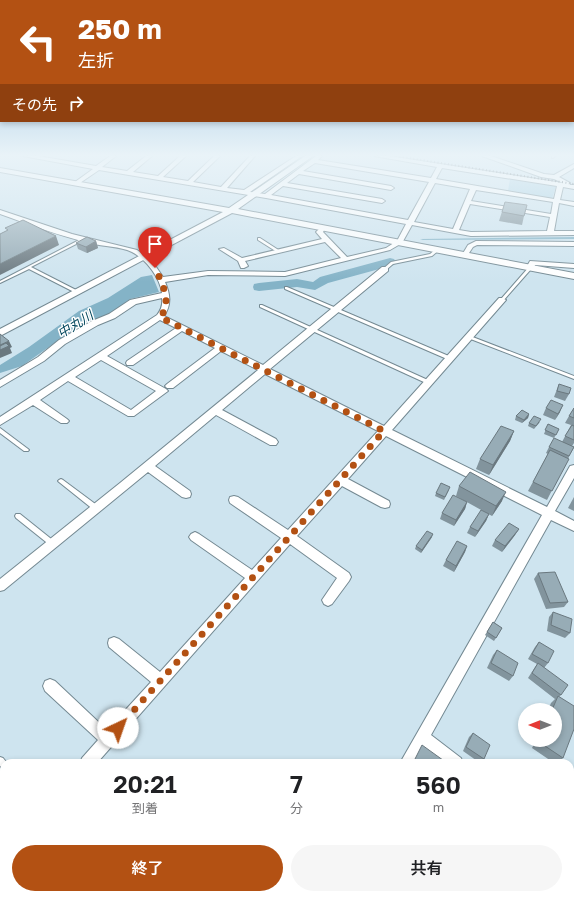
<!DOCTYPE html>
<html lang="ja">
<head>
<meta charset="utf-8">
<style>
  :root { --surface:#fff; --page:#f6f6f6; --text:#202124; --muted:#757577; --accent:#b35113 }
  body { margin:0; font-family:"Golos Text","Noto Sans JP",sans-serif; background:var(--page); color:var(--text); height:100vh; display:flex; flex-direction:column; font-size:15px; white-space:nowrap }
  * { box-sizing:border-box; margin:0 }
  p { font-size:13px; color:var(--muted) }
  .icon { flex:none; width:22px; height:22px; fill:none; stroke:currentColor; stroke-width:2; stroke-linecap:round; stroke-linejoin:round }
  .map { position:relative; flex:1; overflow:hidden }
  .details { position:absolute; left:0px; top:759px; width:574px; height:140px; display:flex; flex-direction:column; background:var(--surface); border-radius:12px 12px 0 0; box-shadow:0 2px 6px #0003 }
  .details>* { flex:none }
  .hud { position:absolute; left:0px; top:0px; width:574px; height:122px; box-shadow:0 2px 6px #0003; background:#b35113; color:#fff; overflow:hidden }
  .needle { width:26px; rotate:270deg }
  .buttons { position:absolute; left:518px; top:703px; display:grid; gap:8px }
  .buttons a { display:grid; place-items:center; width:44px; height:44px; border-radius:50%; background:var(--surface); box-shadow:0 2px 6px #0003; font-size:20px }
  .pin { position:absolute; display:grid; place-items:center; width:34px; height:34px; color:#fff; margin:-41px -17px; border-radius:50% 50% 50% 0; rotate:-45deg; box-shadow:0 0 4px #0007 }
  .pin .icon { rotate:45deg }
  .me { position:absolute; width:44px; margin:-22px; rotate:42deg; stroke-linejoin:round; filter:drop-shadow(0 0 3px #0008) }
  .turn { display:flex; align-items:center; gap:14px; height:84px; padding:0 12px; font-size:18px }
  .turn .icon { width:52px; height:52px; stroke-width:2.5 }
  .turn b { display:block; font-size:28px; line-height:34px }
  .then { display:flex; align-items:center; height:38px; padding:0 12px; background:#0003; gap:8px; font-size:15px }
  .eta { display:flex; justify-content:space-evenly; align-items:center; height:68px; text-align:center }
  .eta b { font-size:24px; font-weight:600; line-height:28px }
  .cta { display:flex; gap:8px; margin-top:auto; padding:8px 12px }
  .cta a { flex:1; height:46px; border-radius:24px; background:var(--accent); color:#fff; font-size:16px; font-weight:600; line-height:46px; text-align:center }
  .cta a+a { background:var(--page); color:var(--text) }
  .map>svg:first-child { display:block }
  .green { fill:#a9d1e3 }
  .water { fill:#84b3c7 }
  .lines { fill:none; stroke-linecap:round; stroke-linejoin:round }
  .river { fill:#84b3c7; fill-rule:evenodd }
  .service-casing { stroke:#748992; stroke-width:2 }
  .minor-casing { stroke:#748992; stroke-width:2 }
  .tertiary-casing { stroke:#748992; stroke-width:2 }
  .service { fill:#fff; fill-rule:evenodd }
  .minor { fill:#fff; fill-rule:evenodd }
  .tertiary { fill:#fff; fill-rule:evenodd }
  .rail { stroke:#4c575d; stroke-width:2; stroke-dasharray:1 2.5; stroke-linecap:butt }
  .wall { fill:#82949d }
  .shaded-wall { fill:#6a787f }
  .building { fill:#97acb6; stroke:#6a787f }
  .route { stroke:#b35113; stroke-width:7; stroke-dasharray:0 12.6 }
  .labels { text-anchor:middle; stroke-width:3; stroke-linejoin:round; paint-order:stroke }
  .water-label { font-size:13px; font-style:italic; fill:#02465c; stroke:#fff }
</style>
</head>
<body>
<div class="map">
<svg width="574" height="899" viewBox="0 0 574 899">
  <rect width="100%" height="100%" fill="#cee4ef"/>
  <path class="green" d="M510 179 556 186 552 199 508 191Z"/>
  <g class="water">
    <path d="M574 237V239L423 240 420 239Z"/>
    <path d="M152 275 159 292 130 299 111 314 83 323 22 366 0 373V365L29 347 79 311 108 298 141 277Z"/>
  </g>
  <g class="lines">
    <path class="river" d="M390 258 394 259 396 262 394 265 328 283 315 290 297 287 259 291 254 290 253 287 254 284 259 283 297 279 313 282 320 277Z"/>
    <g class="service-casing">
      <g id="service">
        <path d="M552 156H555L553 158H552Z"/>
        <path d="M83 238 86 239 31 267 78 291V293H76L29 269 0 283V281Z"/>
        <path d="M258 238H260L280 251 277 252 258 240Z"/>
        <path d="M436 249 439 250 432 256 393 264 386 270 383 269 391 262 430 254Z"/>
        <path d="M529 267 532 268 503 301H501V299Z"/>
        <path d="M285 287H287L451 357V359H447L285 289Z"/>
        <path d="M260 305H262L430 381V382L428 383H426L260 307Z"/>
        <path d="M468 336H470L574 376V379L468 338Z"/>
        <path d="M0 428 28 449 29 450 28 451H24L0 433Z"/>
        <path d="M61 479 63 480 98 506 99 508 98 510H94L59 482 58 481 59 480Z"/>
        <path d="M16 514H20L55 542 56 544 55 546H51L16 518 15 516Z"/>
        <path d="M0 757 3 758 7 763H4V769L0 766Z"/>
        <path d="M114 895H123L125 899H116Z"/>
      </g>
    </g>
    <g class="minor-casing">
      <g id="minor">
        <path d="M23 156H38L96 166 110 156H116L102 167 127 171 146 156H152L133 172 158 176 180 156H186L163 177 188 181 214 156H220L193 182 221 187 250 156H255L227 188 244 190 296 156H302L250 192 265 194 316 156H322L318 160 431 178 437 167 374 156H389L563 183 554 179 541 177 482 156H491L544 174 554 175 574 164V168L559 177 570 183V185H574V189L563 187 560 200 574 202V206L559 203 554 231H574V235L471 236 412 225 402 243 390 250 285 276 208 275 165 282C170 294 172 304 164 316L263 365 382 267H388V271L270 369 384 426 499 298H502L506 300 392 430 547 507 570 466 574 465V478L555 511 574 521V531L551 520 431 735 461 758 463 763H444L424 748 415 763H400L542 515 386 436 348 479 389 501 390 504 389 507 385 508 381 507 342 486 297 536 349 573 351 577 349 581 332 604 328 606 324 604 322 600 337 578 290 544 97 763H80L82 758 98 740 45 691 43 686 45 681 50 679 55 681 107 730 151 682 109 647 108 643 109 639 114 637 119 639 160 672 245 578 191 540 189 537 191 534 195 532 199 534 252 570 281 538 230 503 229 500 230 497 234 496 238 497 288 530 378 431 265 374 222 410 276 439 278 442 276 445H270L216 415 155 466 190 491 191 494 190 497 186 498 182 497 148 472 4 590 0 591V579L120 483 258 370 221 351 173 388H167L165 386 167 384 215 348 182 331 133 365H127L126 363 127 361 176 328 160 320 107 356 166 389 168 391 134 416H128L68 381 40 400 67 419 69 421 67 423H61L33 405 0 425V417L157 315C161 310 163 305 162 298L136 304 115 318 98 325 65 344 44 361 0 387V380L38 357 59 340 92 321 109 314 130 300 162 293C160 278 147 260 132 252 120 246 104 247 90 243 60 236 30 225 0 214V210L72 234 137 250 152 261 163 277 208 271 285 272 341 258 325 242 245 261 248 266 244 268H241L238 261 219 249 224 248 242 258 322 239 316 232 322 226 325 228 323 232 347 257 386 248 397 241 406 224 266 198 99 170 77 185 75 184V182L93 169ZM315 163 429 182 408 220 271 195 283 186 382 203 385 201 382 199 287 183 299 174 391 190 394 188 391 186 303 171ZM442 168 557 186 554 199 436 179ZM435 183 470 189 453 229 414 222ZM476 190 553 202 551 214 471 201ZM470 204 550 217 547 231 471 232 459 230ZM101 360 156 391 131 410 75 377Z"/>
        <path d="M476 241 574 242V246L477 245 473 247 467 256H463L462 255 468 245Z"/>
        <path d="M530 261 574 264V268L535 265 533 270H530L526 268Z"/>
        <path d="M570 838 574 840V857L570 855Z"/>
        <path d="M4 847V867L0 868V849Z"/>
        <path d="M323 895H341L340 899H322Z"/>
        <path d="M541 895H561L562 899H542Z"/>
      </g>
    </g>
    <g class="tertiary-casing">
      <path id="tertiary" d="M305 156H313L238 209 574 273V279L232 213 0 336V329L223 212 0 172V168L229 208Z"/>
    </g>
    <use href="#service" class="service"/>
    <use href="#minor" class="minor"/>
    <use href="#tertiary" class="tertiary"/>
    <path class="rail" d="M396 156 574 184"/>
  </g>
  <g class="wall">
    <path d="M505 202 524 216 522 225 499 221Z"/>
    <path d="M96 241 98 248 87 253 78 249 76 243Z"/>
    <path d="M559 384 569 394 565 401 554 397Z"/>
    <path d="M546 408 560 412 555 420 543 415Z"/>
    <path d="M574 408V443L572 446 574 447 547 500 528 491 548 454 546 453 549 447 562 442 571 425 565 423 569 416Z"/>
    <path d="M529 414 528 418 522 423 515 420 516 416Z"/>
    <path d="M540 422 534 429 528 426 529 423Z"/>
    <path d="M548 424 559 429 554 438 544 434Z"/>
    <path d="M514 431 510 441 489 475 476 469 480 459Z"/>
    <path d="M459 486 502 501 492 516 456 496Z"/>
    <path d="M449 490 444 500 435 496 436 493Z"/>
    <path d="M574 497V511L568 508Z"/>
    <path d="M467 502 465 509 454 526 440 519 442 513Z"/>
    <path d="M489 514 486 521 475 537 467 533 470 527Z"/>
    <path d="M519 529 515 535 502 552 492 546 495 540Z"/>
    <path d="M432 537 421 553 415 549 416 546Z"/>
    <path d="M467 546 465 552 454 572 443 566 446 560Z"/>
    <path d="M538 573 568 602 564 607 546 609 534 579Z"/>
    <path d="M553 612 570 633 565 638 547 631 549 617Z"/>
    <path d="M493 622 502 628 494 641 485 635Z"/>
    <path d="M539 642 548 663 544 668 561 695 559 697 563 758 557 763H554L532 748 536 740H555V710H548L551 703 555 699 528 678 537 664 528 659 535 647Z"/>
    <path d="M497 650 513 676 509 681 487 668 493 655Z"/>
    <path d="M473 733 484 759 480 763 463 751 469 737Z"/>
    <path d="M574 871V897L570 895V873Z"/>
    <path d="M511 895H528L527 899H510Z"/>
  </g>
  <g class="shaded-wall">
    <path d="M56 236 59 245 0 275V264Z"/>
    <path d="M96 241 98 248 87 253 86 247Z"/>
    <path d="M9 341 12 347 10 348 12 353 0 358V345Z"/>
    <path d="M563 405 560 412 555 420 558 414Z"/>
    <path d="M529 414 528 418 522 423 524 420Z"/>
    <path d="M514 431 510 441 489 475 493 465Z"/>
    <path d="M506 492 502 501 492 516 496 506Z"/>
    <path d="M467 502 465 509 454 526 456 520Z"/>
    <path d="M489 514 486 521 475 537 478 531Z"/>
    <path d="M519 529 515 535 502 552 505 546Z"/>
    <path d="M433 534 432 537 421 553 422 550Z"/>
    <path d="M467 546 465 552 454 572 456 566Z"/>
  </g>
  <g class="building">
    <path d="M505 202 527 205 524 216 502 212Z"/>
    <path d="M23 220 56 236 0 264V234L8 230 5 228Z"/>
    <path d="M87 237 96 241 86 247 76 243Z"/>
    <path d="M0 334 9 341 0 345Z"/>
    <path d="M6 343 9 346 0 350V346Z"/>
    <path d="M559 384 571 388 569 394 557 391Z"/>
    <path d="M551 400 563 405 558 414 546 408Z"/>
    <path d="M574 408V418L569 416Z"/>
    <path d="M522 410 529 414 524 420 516 416Z"/>
    <path d="M534 416 541 419 536 426 529 423Z"/>
    <path d="M548 424 559 429 556 435 545 430Z"/>
    <path d="M572 425 574 426V440L565 436Z"/>
    <path d="M501 426 514 431 493 465 480 459Z"/>
    <path d="M554 438 574 447 569 456 549 447Z"/>
    <path d="M550 450 569 459 552 491 533 482Z"/>
    <path d="M470 472 506 492 496 506 459 486Z"/>
    <path d="M441 483 450 487 445 497 436 493Z"/>
    <path d="M453 495 467 502 456 520 442 513Z"/>
    <path d="M481 510 489 514 478 531 470 527Z"/>
    <path d="M509 523 519 529 505 546 495 540Z"/>
    <path d="M427 531 433 534 422 550 416 546Z"/>
    <path d="M457 541 467 546 456 566 446 560Z"/>
    <path d="M555 572 568 602 550 603 538 573Z"/>
    <path d="M553 612 572 619 570 633 551 625Z"/>
    <path d="M493 622 502 628 496 638 487 632Z"/>
    <path d="M539 642 554 651 548 663 532 654Z"/>
    <path d="M497 650 518 663 513 676 491 663Z"/>
    <path d="M538 663 568 685 561 695 532 673Z"/>
    <path d="M558 696 574 706V729L563 758 539 742 540 740H555V710H552Z"/>
    <path d="M473 733 490 745 484 759 466 747Z"/>
    <path d="M422 745 447 763H413Z"/>
    <path d="M574 875V892L570 889Z"/>
    <path d="M516 895H528L527 899H516L515 898Z"/>
  </g>
  <linearGradient id="sky" x2="0" y2="1"><stop stop-color="#80b4db"/><stop offset="0.55" stop-color="#e9f3f8"/><stop offset="1" stop-color="#e9f3f8" stop-opacity="0"/></linearGradient>
  <rect width="574" height="282" fill="url(#sky)"/>
  <g class="lines">
    <path class="route" d="M118 728 384 431 160 317C173 303 162 283 155 268"/>
  </g>
  <g class="labels">
    <g class="water-label">
      <text transform="translate(75 324) rotate(-32)" y="5">中丸川</text>
    </g>
  </g>
</svg>
<div class="buttons">
<a><svg class="needle" viewBox="-14 -14 28 28"><path d="M0-13l5 13h-10z" fill="#e53935"/><path d="M0 13l5-13h-10z" fill="#757577"/></svg></a>
</div>
<div class="pin" style="left:155px;top:268px;background:#d93025"><svg class="icon" aria-label="arrive" viewBox="0 0 24 24"><path d="M6 21V4h12l-3 4 3 4H6"/></svg></div>
<svg class="me" style="left:118px;top:728px" viewBox="-20 -20 40 40"><circle r="19" fill="#fff"/><path d="M0-13L10 11 0 6-10 11z" fill="#b35113"/></svg>
<div class="hud">
<div class="turn"><svg class="icon" aria-label="left" viewBox="0 0 24 24"><path d="M17 20v-9H6M10 6l-5 5 5 5"/></svg><div><b>250 m</b>左折</div></div>
<div class="then">その先<svg class="icon" aria-label="right" viewBox="0 0 24 24"><path d="M7 20v-9h11M14 6l5 5-5 5"/></svg></div>
</div>
<section class="details">
<div class="eta">
<div><b>20:21</b><p>到着</p></div>
<div><b>7</b><p>分</p></div>
<div><b>560</b><p>m</p></div>
</div>
<div class="cta"><a>終了</a><a>共有</a></div>
</section>
</div>
</body>
</html>
